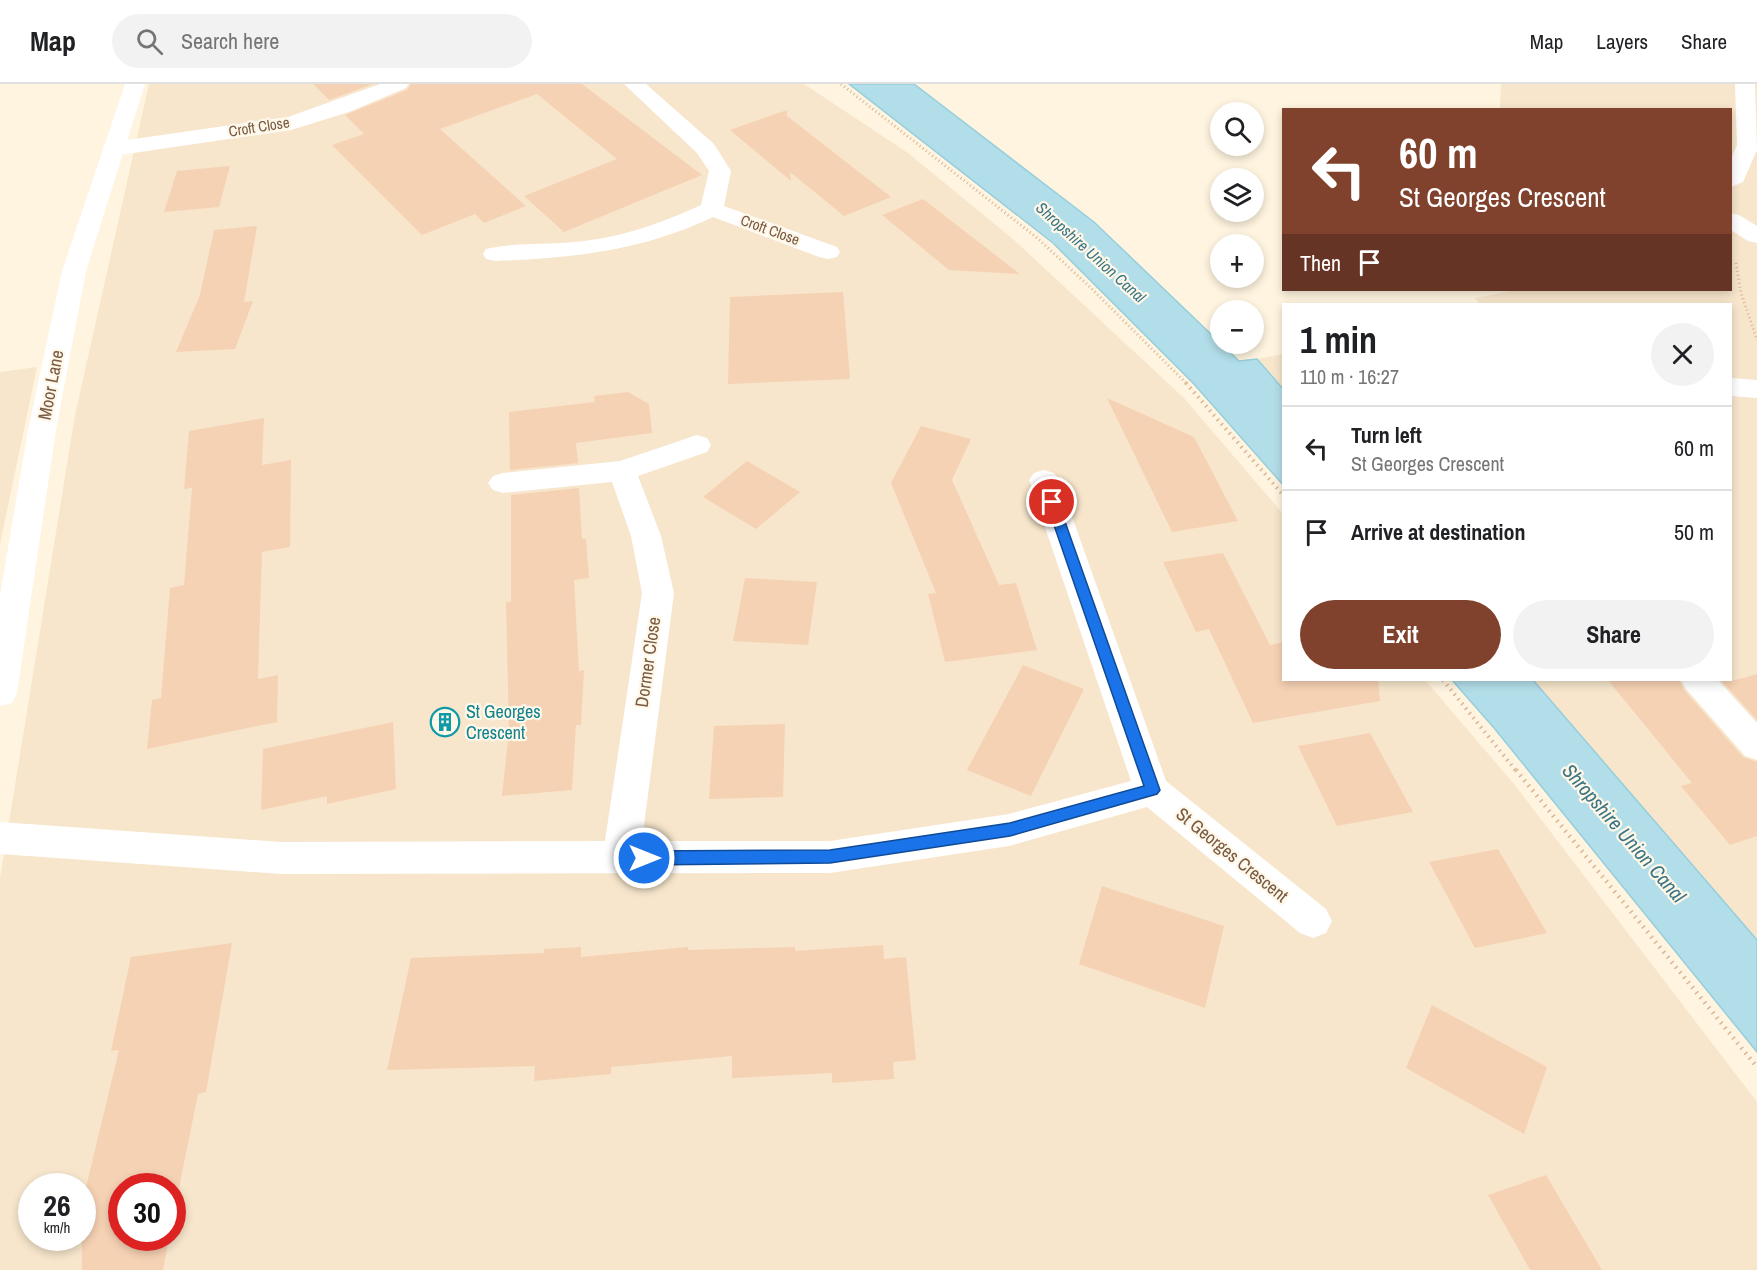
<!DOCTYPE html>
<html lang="en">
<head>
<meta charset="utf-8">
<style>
  :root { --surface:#fff; --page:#f2f2f2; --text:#202124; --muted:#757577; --line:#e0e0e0; --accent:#80422d }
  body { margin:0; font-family:"Archivo Narrow",sans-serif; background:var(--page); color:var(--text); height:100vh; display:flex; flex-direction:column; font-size:22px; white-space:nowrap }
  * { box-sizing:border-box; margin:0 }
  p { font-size:20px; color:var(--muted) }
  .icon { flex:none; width:33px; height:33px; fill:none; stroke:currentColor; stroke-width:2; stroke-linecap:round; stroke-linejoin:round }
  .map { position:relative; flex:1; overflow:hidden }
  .side { position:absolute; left:1282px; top:219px; width:450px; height:378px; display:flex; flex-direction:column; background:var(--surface); border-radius:0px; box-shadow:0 3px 9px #0003 }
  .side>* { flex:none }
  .top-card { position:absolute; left:1282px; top:24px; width:450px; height:183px; border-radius:0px; box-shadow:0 3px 9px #0003; background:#80422d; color:#fff; overflow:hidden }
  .controls { position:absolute; left:1210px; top:18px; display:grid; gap:12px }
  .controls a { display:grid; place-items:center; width:54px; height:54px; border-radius:50%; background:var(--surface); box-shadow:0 3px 9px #0003; font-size:30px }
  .speed { position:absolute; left:18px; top:1089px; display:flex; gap:12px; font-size:30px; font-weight:700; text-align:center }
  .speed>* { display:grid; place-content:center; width:78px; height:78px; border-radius:50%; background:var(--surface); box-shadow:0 3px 9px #0003; line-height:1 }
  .speed small { font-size:15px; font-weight:400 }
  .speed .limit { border:9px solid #d22; background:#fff; color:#111 }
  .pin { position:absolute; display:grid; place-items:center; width:51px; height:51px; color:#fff; margin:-26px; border:3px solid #fff; border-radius:50%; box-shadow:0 2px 6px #0007 }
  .me { position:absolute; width:66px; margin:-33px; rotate:90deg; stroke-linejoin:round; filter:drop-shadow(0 0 4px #0008) }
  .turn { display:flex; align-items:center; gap:21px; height:126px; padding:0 18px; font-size:27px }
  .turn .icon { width:78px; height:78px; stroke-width:2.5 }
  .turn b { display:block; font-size:42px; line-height:51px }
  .then { display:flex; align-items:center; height:57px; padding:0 18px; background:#0003; gap:12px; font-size:22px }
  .round { display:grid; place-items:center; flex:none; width:63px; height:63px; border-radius:32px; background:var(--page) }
  .head { display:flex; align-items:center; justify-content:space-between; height:102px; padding:0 18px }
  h1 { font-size:36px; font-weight:700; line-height:45px }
  .button { display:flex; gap:12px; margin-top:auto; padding:12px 18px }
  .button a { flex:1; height:69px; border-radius:36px; background:var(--accent); color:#fff; font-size:24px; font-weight:700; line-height:69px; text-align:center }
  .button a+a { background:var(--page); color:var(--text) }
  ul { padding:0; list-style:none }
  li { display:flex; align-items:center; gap:18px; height:84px; padding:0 18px; border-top:2px solid var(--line) }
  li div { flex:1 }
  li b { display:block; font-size:22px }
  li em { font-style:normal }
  header { display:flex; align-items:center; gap:36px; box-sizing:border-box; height:84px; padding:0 30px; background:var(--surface); border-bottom:2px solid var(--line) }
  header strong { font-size:28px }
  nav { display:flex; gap:33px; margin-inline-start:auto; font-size:21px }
  .search { width:420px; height:54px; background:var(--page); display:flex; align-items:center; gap:15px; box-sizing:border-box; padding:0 21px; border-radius:33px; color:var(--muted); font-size:22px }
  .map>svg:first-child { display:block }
  .residential { fill:#f7e6cc; fill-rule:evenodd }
  .water { fill:#b2dee9; stroke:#97cedc; stroke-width:1.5 }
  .building { fill:#f6d2b4 }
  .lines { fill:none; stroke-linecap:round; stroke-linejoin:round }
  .path-far2 { stroke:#dbb597; stroke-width:3; stroke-dasharray:1 3; stroke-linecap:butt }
  .path-far1 { stroke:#dbb597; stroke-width:4; stroke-dasharray:1.5 4.5; stroke-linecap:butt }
  .path { stroke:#dbb597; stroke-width:4.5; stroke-dasharray:1.5 5; stroke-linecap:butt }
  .street { fill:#fff; fill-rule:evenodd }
  .secondary { fill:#fff; fill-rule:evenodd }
  .route { fill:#1a73e8; stroke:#114b97; stroke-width:1.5 }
  .labels { text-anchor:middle; stroke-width:4.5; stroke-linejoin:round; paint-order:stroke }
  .far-street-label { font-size:15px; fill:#775944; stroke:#fff7e7 }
  .far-water-label { font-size:16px; font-style:italic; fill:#397586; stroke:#fff7e7 }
  .street-label { font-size:18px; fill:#775944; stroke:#fff7e7 }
  .culture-label { font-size:18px; fill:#0d838f; stroke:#fff7e7; text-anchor:start }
  .water-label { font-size:20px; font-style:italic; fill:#397586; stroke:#fff7e7 }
</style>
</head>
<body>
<header>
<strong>Map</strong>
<div class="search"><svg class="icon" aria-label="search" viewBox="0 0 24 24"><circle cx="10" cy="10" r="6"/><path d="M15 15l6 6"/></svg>Search here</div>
<nav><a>Map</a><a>Layers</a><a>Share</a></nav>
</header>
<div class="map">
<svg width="1757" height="1186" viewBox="0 0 1757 1186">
  <rect width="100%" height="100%" fill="#fef4df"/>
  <g class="residential">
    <path d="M149 0H804L908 69 1013 155 1184 314 1284 431V596H1425L1514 700 1757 1018V1186H0V794L75 331ZM32 1102H82V1154H32ZM122 1102H172V1154H122Z"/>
    <path d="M1501 0H1757V856L1533 596H1731V220H1480L1475 214 1516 206H1731V26L1500 25Z"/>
    <path d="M1284 270V306L1257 275Z"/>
    <path d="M37 283 0 460V288Z"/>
  </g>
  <g class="water">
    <path d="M849 0H914L1094 138 1239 277 1257 275 1284 306V402L1193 299 1053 159Z"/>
    <path d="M1452 596H1533L1757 856V968L1494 644Z"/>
  </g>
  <g class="building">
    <path d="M313 0H373L329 16Z"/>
    <path d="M411 0H582L702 91 564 148 524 112 617 75 537 10 440 45 526 122 484 139 475 130 422 151 332 61 364 50 345 31 407 6Z"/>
    <path d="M787 26V32L891 113 844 132 790 88 791 97 730 46Z"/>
    <path d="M230 82 219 123 164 128 177 87Z"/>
    <path d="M923 115 1020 190 949 186 882 131Z"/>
    <path d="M257 142 244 218 253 217 235 265 176 268 200 211 214 146Z"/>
    <path d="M843 208 850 295 728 300 730 213Z"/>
    <path d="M628 308 649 320 652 349 576 359 578 379 510 386 509 328 595 318 594 312Z"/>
    <path d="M1107 314 1194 353 1238 437 1172 448Z"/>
    <path d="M264 334 262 381 291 376 290 463 262 468 258 595 278 591 277 638 147 665 152 616 161 614 170 504 184 501 192 404 184 405 189 347Z"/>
    <path d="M921 342 971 355 952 396 999 501 1016 499 1037 566 945 578 928 510 936 509 891 399Z"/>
    <path d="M747 377 800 408 756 445 703 413Z"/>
    <path d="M579 404 582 455H586L589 494 574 496 579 587 584 586 581 641H576L572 706 502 712 509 646 506 518H511V411Z"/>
    <path d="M1223 469 1270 561 1284 558V596H1378L1380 617 1253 639 1209 545 1196 548 1163 478Z"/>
    <path d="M745 494 817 498 808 561 733 557Z"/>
    <path d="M1023 581 1084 605 1031 712 967 686Z"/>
    <path d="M1757 590V636L1721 596H1736Z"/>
    <path d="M1608 596H1679L1684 606 1743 673 1757 678V752L1730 761 1681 702 1692 699Z"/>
    <path d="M393 638 396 705 327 720V712L261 726 263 665Z"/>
    <path d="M785 640 783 713 709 715 714 642Z"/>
    <path d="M1370 649 1413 728 1337 742 1298 662Z"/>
    <path d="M1498 765 1547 849 1475 864 1429 778Z"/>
    <path d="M1102 802 1224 842 1205 924 1079 880Z"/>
    <path d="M232 859 206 1008 198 1010 172 1138V1102H122V1154H169L163 1186H82V1120L119 966 111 967 131 873Z"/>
    <path d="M883 861 884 875 906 873 916 976 893 978 894 995 832 999V989L732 994V972L611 983V990L534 997 535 982 387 986 411 874 544 869V865L581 863V873L688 863V866L795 863V867Z"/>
    <path d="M1432 921 1547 983 1524 1050 1406 984Z"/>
    <path d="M1546 1091 1602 1186H1530L1488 1111Z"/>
  </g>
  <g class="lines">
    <g class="path-far2">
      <path d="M841 0 1036 153 1090 203 1188 301"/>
      <path d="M1736 179 1741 209 1757 256"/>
    </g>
    <g class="path-far1">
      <path d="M1186 299 1284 412"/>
      <path d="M1443 596 1517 688"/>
    </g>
    <path class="path" d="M1516 686 1757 983"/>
    <g class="street">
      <path d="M380 0H409L406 4 349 28 291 46 113 72 105 70 102 65 105 60 113 58 288 33Z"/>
      <path d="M624 0H646L714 60 731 87 724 122 837 163 840 168 837 173 828 175 819 173 713 133C641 167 574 174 495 177L486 175 483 170 486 165C514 158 545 161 574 158 620 154 659 140 701 121L709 87 697 69Z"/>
      <path d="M1735 0H1755L1757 66 1743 98 1731 103V75L1737 61Z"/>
      <path d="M1731 129 1739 131 1757 142V159L1748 157 1731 146Z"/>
      <path d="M1731 294 1757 296V314L1731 312Z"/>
      <path d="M697 351 707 354 711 361 707 368 638 392 661 452 674 509 642 757H830L1009 730 1131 697 1029 396 1034 389 1044 386 1054 389 1059 396 1166 697 1326 825 1332 837 1326 849 1313 854 1300 849 1147 723 1009 762 830 789 282 790 0 770V738L282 758 605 757 642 509 631 452 612 398 503 409 493 406 488 399 493 392 503 389 620 377Z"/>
      <path d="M1681 596H1718L1757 639V676L1745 672 1686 605Z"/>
    </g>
    <path class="secondary" d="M125 0H145L86 187 56 346 17 609 12 619 0 622V511L28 346 62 187Z"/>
  </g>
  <path class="route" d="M1052 413 1058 418 1160 706 1157 710 1010 752 830 779 644 781 639 779 637 774 639 769 644 767 830 766 1010 739 1144 702 1046 418Z"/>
  <defs>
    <g id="building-ring" transform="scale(1.5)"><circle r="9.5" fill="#fff7e7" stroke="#0f9aa8" stroke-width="1.5"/><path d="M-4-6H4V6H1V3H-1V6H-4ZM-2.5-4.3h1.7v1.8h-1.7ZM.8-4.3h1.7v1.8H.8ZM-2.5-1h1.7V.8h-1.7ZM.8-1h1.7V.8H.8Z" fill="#0f9aa8"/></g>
  </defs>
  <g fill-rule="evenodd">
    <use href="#building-ring" x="445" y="638"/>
  </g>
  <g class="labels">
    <g class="far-street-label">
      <text transform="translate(259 43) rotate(-9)" y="5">Croft Close</text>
      <text transform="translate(770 146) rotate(20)" y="5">Croft Close</text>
    </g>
    <g class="far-water-label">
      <text transform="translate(1091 168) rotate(42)" y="6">Shropshire Union Canal</text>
    </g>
    <g class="street-label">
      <text transform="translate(51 301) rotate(-79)" y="6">Moor Lane</text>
      <text transform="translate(648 578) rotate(-82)" y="6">Dormer Close</text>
      <text transform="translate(1232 771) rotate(39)" y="6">St Georges Crescent</text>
    </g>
    <g class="culture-label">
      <text x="466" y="634">St Georges<tspan x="466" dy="21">Crescent</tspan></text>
    </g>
    <g class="water-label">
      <text transform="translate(1624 749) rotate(49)" y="7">Shropshire Union Canal</text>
    </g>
  </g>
</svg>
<div class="controls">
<a><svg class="icon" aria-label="search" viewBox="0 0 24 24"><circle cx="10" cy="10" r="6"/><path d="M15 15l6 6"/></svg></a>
<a><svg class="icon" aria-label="layers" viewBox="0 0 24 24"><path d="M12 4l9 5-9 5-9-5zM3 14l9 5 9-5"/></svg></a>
<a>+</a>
<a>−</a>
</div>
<div class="speed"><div>26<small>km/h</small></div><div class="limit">30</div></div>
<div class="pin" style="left:1052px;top:418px;background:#d93025"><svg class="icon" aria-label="arrive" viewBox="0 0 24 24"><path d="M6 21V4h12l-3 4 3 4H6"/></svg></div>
<svg class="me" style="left:644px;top:774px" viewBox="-20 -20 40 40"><circle r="17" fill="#1a73e8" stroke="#fff" stroke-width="3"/><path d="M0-11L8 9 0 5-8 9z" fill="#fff"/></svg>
<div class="top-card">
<div class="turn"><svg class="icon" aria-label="left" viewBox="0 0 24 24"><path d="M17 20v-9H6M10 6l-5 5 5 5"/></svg><div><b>60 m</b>St Georges Crescent</div></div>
<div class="then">Then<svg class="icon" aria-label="arrive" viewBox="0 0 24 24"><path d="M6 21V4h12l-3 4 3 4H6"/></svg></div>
</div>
<section class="side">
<div class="head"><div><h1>1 min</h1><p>110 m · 16:27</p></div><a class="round"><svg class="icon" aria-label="close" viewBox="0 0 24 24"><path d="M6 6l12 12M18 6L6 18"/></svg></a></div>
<ul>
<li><svg class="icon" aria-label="left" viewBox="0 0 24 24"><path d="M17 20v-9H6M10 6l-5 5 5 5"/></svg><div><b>Turn left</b><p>St Georges Crescent</p></div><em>60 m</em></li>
<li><svg class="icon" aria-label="arrive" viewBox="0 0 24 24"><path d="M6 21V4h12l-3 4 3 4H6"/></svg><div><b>Arrive at destination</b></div><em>50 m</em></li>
</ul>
<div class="button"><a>Exit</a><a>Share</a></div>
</section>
</div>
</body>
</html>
